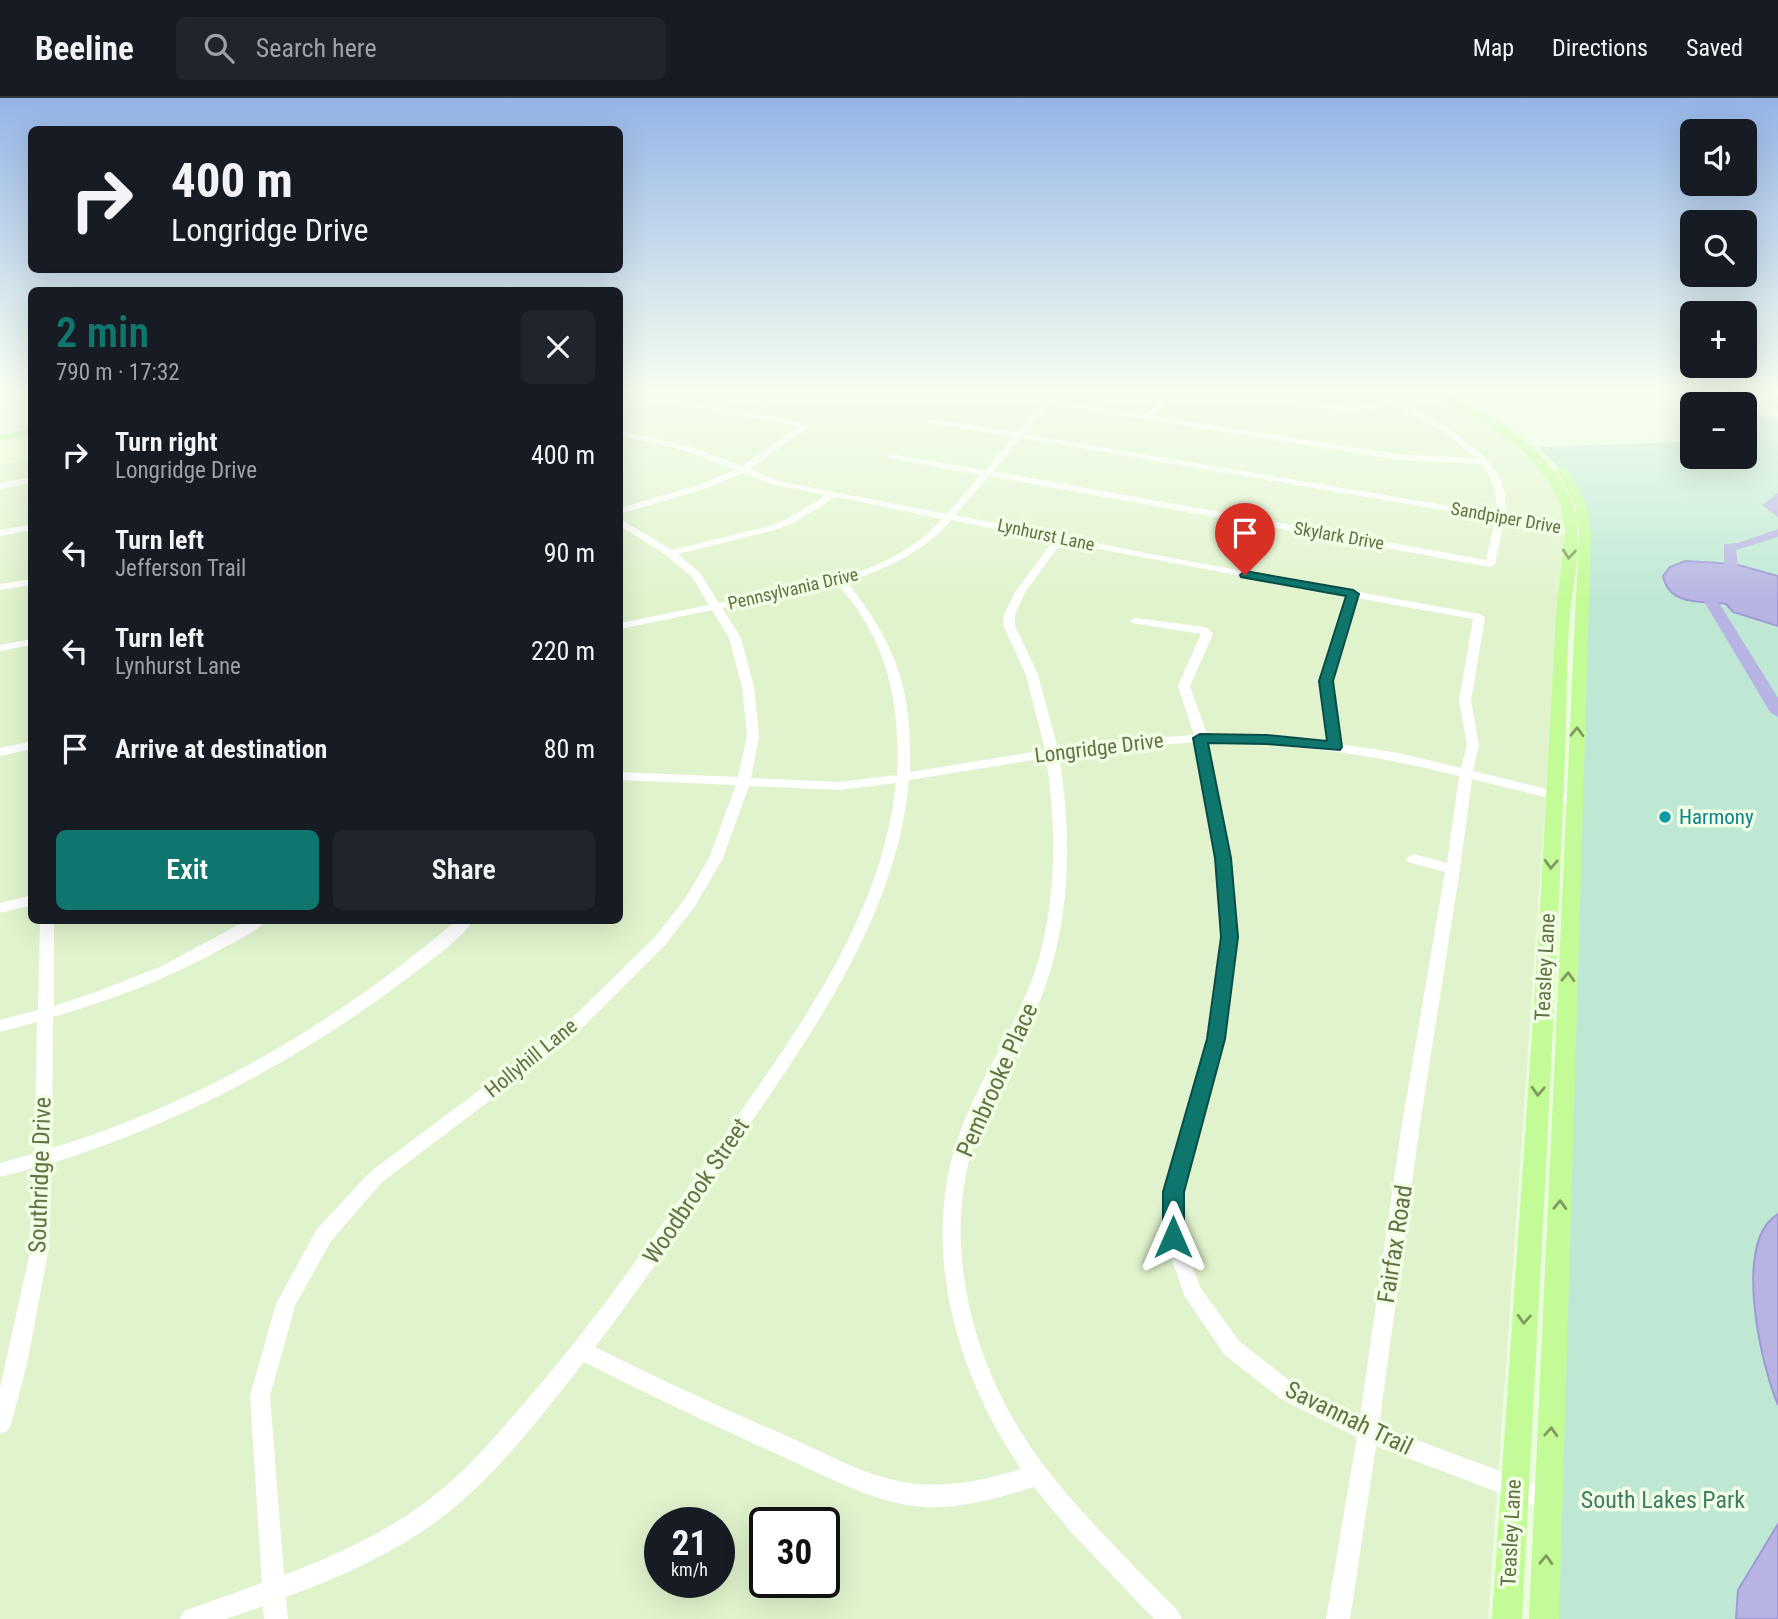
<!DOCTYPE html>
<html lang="en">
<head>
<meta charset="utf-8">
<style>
  :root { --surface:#171b24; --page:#20242c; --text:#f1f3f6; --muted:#9ea1a6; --line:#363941; --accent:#0f766e }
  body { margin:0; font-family:"Roboto Condensed",sans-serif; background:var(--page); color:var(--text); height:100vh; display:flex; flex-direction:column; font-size:26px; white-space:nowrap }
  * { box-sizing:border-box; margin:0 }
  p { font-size:23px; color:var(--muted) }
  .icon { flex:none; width:38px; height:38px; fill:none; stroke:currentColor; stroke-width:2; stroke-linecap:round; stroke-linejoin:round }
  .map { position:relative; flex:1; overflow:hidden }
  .side { position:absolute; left:28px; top:189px; width:595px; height:637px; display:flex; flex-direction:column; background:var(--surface); border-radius:10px; box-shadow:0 7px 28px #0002 }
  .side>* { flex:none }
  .top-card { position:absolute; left:28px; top:28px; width:595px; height:147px; border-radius:10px; box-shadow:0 7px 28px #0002; background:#171b24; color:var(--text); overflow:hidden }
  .controls { position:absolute; left:1680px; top:21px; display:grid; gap:14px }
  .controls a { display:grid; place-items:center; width:77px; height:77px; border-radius:10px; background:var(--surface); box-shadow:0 7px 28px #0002; font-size:35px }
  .speed { position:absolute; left:644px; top:1409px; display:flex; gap:14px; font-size:35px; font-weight:700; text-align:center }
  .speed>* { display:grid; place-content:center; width:91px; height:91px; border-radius:50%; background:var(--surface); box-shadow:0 7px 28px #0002; line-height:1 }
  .speed small { font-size:18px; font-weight:400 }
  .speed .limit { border:4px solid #111; border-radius:10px; background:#fff; color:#111 }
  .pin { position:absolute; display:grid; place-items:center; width:60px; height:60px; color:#fff; margin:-72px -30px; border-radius:50% 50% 50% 0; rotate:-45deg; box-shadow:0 0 7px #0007 }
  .pin .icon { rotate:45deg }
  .me { position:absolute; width:77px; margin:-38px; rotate:0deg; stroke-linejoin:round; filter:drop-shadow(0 0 5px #0008) }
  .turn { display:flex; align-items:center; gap:24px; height:147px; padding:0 28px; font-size:32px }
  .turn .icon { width:91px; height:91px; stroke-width:2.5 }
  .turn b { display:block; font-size:49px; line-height:60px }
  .round { display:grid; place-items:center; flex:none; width:74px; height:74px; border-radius:10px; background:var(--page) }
  .summary { display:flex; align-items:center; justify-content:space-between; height:119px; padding:0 28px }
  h1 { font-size:42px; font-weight:600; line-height:52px; color:var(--accent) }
  .action { display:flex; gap:14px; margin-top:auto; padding:14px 28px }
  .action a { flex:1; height:80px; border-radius:10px; background:var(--accent); color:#fff; font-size:28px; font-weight:600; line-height:80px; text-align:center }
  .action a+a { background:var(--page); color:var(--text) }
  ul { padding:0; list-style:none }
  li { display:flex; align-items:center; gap:21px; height:98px; padding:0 28px }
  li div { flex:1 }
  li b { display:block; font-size:26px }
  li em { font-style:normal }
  header { display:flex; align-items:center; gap:42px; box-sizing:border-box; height:98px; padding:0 35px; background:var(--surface); border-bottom:2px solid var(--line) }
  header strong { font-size:33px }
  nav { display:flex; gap:38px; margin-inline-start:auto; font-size:24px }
  .search { width:490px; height:63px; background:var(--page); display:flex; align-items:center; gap:18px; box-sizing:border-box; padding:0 24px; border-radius:10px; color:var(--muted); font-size:26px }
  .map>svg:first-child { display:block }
  .residential { fill:#e1f3cd; fill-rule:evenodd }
  .commercial { fill:#f3fcd2 }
  .green { fill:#bee8d4 }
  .water { fill:#b7b4e4; stroke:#9f9ad6; stroke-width:2 }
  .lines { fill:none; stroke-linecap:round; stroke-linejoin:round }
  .river { fill:#b7b4e4; fill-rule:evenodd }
  .minor { fill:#fff; fill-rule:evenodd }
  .major { fill:#c3fb96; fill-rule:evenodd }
  .oneway { stroke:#819a5f }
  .route { fill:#0f766e; stroke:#0a4d48; stroke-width:2 }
  .culture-dot { fill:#0f9aa8; stroke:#f1ffe4; stroke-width:2.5 }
  .labels { text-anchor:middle; stroke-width:7; stroke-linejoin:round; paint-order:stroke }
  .far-street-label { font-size:18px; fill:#657147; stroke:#f1ffe4 }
  .street-label { font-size:21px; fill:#657147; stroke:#f1ffe4 }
  .culture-label { font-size:21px; fill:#0d838f; stroke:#f1ffe4; text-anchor:start }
  .near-street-label { font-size:24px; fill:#657147; stroke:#f1ffe4 }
  .near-park-label { font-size:24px; fill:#417c66; stroke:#f1ffe4 }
</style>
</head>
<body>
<header>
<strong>Beeline</strong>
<div class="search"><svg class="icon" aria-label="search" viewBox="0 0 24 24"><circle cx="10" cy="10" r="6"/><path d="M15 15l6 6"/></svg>Search here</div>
<nav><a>Map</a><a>Directions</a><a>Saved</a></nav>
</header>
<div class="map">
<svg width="1778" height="1521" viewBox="0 0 1778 1521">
  <rect width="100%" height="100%" fill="#ecfcde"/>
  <g class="residential">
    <path d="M620 291H1415L1452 305 1483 323 1510 343 1536 367 1549 383 1559 402 1565 425 1488 1521H0V367L31 361 32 822H620ZM660 1424H719V1484H660ZM765 1424H824V1484H765Z"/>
    <path d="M1627 291H1778V312L1745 306Z"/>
  </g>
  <path class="commercial" d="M31 336V361L0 367V343Z"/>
  <path class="green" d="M1682 305 1692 306V359H1745V314L1778 319V1521H1544L1585 434 1562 373 1538 349 1683 344Z"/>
  <g class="water">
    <path d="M1685 463 1735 466 1778 478V528L1733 514 1726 506C1701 503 1669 508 1663 478L1670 469Z"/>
    <path d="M1778 1116V1307C1761 1267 1732 1143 1778 1116Z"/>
    <path d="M1778 1426V1521H1736L1738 1492Z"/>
  </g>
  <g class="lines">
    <g class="river">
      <path d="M1778 395V419L1762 407Z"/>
      <path d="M1778 431V439L1736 452 1738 467 1716 500 1778 600V619L1770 614 1702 500 1724 467V446L1738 445Z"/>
    </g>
    <g class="minor">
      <path d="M965 291H981L1046 301 1055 291H1063L1054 302 1147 317 1166 291H1174L1155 318 1398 356 1476 360 1441 332 1392 307 1353 314 1334 313 1200 293 1196 291H1214L1334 307 1353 308 1384 303 1356 291C1392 288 1485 347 1500 380 1506 392 1506 404 1505 417L1585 431 1590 434 1585 437 1504 423 1495 466 1490 469 989 378 955 417 1151 456 1479 516 1485 519 1471 603 1479 647 1473 673 1579 699 1581 702 1574 706 1472 681 1460 771 1420 1026 1379 1328 1556 1394 1559 1402 1556 1410 1548 1413 1376 1348 1350 1521H1326L1357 1339 1281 1301 1225 1257 1185 1199 1164 1139V1094L1208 941 1223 839 1216 760 1196 644 1109 651 1059 658C1073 743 1071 832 1036 912 1019 951 997 987 981 1026 935 1138 972 1272 1042 1365 1083 1419 1131 1465 1178 1513L1182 1521H1154L1071 1434 1034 1389C998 1400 961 1411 923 1409 876 1405 834 1382 792 1363 722 1331 652 1299 584 1264 544 1314 505 1367 456 1408 406 1450 346 1477 286 1499L288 1521H264L263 1508 226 1521H180L184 1513 262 1485 250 1298 276 1206 317 1131 370 1074 559 933 655 839 685 801 709 760 736 687 620 682V674L738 679 747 638 742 589 729 540 712 512 620 531V525L709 507 692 479 666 457 620 428V421L672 452 769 428 787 421 826 397 774 387 743 375 707 390 620 416V410L701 386 735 372 686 353 620 337V333L692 349 742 368 799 328 620 296V292L809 325V329L750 371 779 383 947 416 980 377 893 361 888 358 890 356 985 372 1013 339 930 325 926 322 927 320 1017 334 1042 305ZM1050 306 1398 362 1481 366C1493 382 1498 396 1496 416L1025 336ZM1021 340 1495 421V423L1486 462 993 373ZM836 399 942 421C888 483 794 489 719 505L700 475 678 456 775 432 793 425ZM951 422 1053 443 1015 494 1004 517 1003 527 1026 577 1045 652 910 674C912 592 898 549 847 484 885 471 925 454 951 422ZM1062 444 1347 498 1320 583 1328 644 1267 637 1207 636 1190 588 1213 536 1208 530 1204 529 1136 520 1130 523 1132 525 1201 536 1178 588 1194 637 1109 643 1058 651 1038 577 1015 527V517L1025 494ZM838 487C846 497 855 506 861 517 892 564 900 621 897 677L839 684 751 680 759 638 754 589 741 540 722 510ZM1357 500 1473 521 1459 603 1467 647 1461 670 1398 655 1341 646 1332 583ZM1208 644C1294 645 1376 657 1459 678L1447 765 1413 756 1406 761 1408 764 1445 774 1402 1026 1360 1319 1295 1287 1239 1243 1200 1189 1182 1139V1094L1224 941 1237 839 1230 760ZM1046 660C1057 729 1057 803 1036 870 1018 926 983 975 962 1029 918 1143 954 1273 1021 1371 985 1382 948 1390 910 1385 871 1380 835 1360 800 1344 731 1314 663 1283 595 1249 645 1184 690 1116 735 1048 810 938 897 819 909 682ZM896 685C881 831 780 955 700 1072 647 1149 593 1225 532 1296 506 1326 480 1358 449 1385 402 1427 343 1455 284 1477L270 1298 295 1208 331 1143 382 1084 571 941 665 847 695 808 723 760 749 688 839 692Z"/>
      <path d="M1580 291H1599L1700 303 1704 306 1692 308 1584 293Z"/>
      <path d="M1745 310 1778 314V320L1745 315Z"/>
      <path d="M32 379V385L0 391V385Z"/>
      <path d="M32 426V432L0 438V432Z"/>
      <path d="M32 481V487L0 492V486Z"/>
      <path d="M32 541V547L0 553V547Z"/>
      <path d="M32 643V651L0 658V650Z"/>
      <path d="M32 797V807L0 815V805Z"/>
      <path d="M40 822H54V908L96 894 162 868 247 822H266C257 834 238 842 225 849 171 879 113 902 53 919L52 1050C201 1005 339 923 457 822H474C459 843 430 863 410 878 303 960 181 1025 52 1065L48 1154 27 1266 11 1326 7 1333 0 1336V1290L30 1154 34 1070 0 1079V1065L35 1055 37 924 0 934V922L38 912Z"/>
    </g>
    <g class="major">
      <path d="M1419 291C1435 290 1448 297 1462 304 1508 325 1558 360 1574 411 1584 445 1573 482 1570 516 1566 562 1567 609 1565 655 1554 944 1537 1232 1522 1521H1492L1538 848 1556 518 1565 434 1561 408 1551 387 1523 353 1484 324Z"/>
      <path d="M32 330V336L0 343V337Z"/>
      <path d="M1559 371H1567L1587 408 1591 434 1559 1521H1529L1579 434 1575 408 1557 373Z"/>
    </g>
  </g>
  <defs><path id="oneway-chevron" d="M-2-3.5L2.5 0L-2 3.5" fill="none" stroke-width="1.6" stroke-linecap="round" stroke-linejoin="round" transform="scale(1.75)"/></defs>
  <g class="oneway">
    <use href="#oneway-chevron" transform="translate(1569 456) rotate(95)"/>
    <use href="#oneway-chevron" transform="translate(1577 634) rotate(-88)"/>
    <use href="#oneway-chevron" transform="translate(1551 766) rotate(93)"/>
    <use href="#oneway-chevron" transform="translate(1568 879) rotate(-88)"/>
    <use href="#oneway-chevron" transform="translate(1538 993) rotate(93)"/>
    <use href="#oneway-chevron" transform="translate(1560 1107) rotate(-88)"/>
    <use href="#oneway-chevron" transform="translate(1524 1221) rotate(93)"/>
    <use href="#oneway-chevron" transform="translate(1551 1334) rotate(-87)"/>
    <use href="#oneway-chevron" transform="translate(1546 1462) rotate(-88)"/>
  </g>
  <linearGradient id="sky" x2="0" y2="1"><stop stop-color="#94b4e6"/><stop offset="0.58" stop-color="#f6fef0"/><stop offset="1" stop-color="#f6fef0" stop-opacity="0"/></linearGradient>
  <rect width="1778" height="503" fill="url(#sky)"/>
  <path class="route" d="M1245 473 1353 492 1359 496 1333 583 1342 649 1340 652 1267 646 1208 645 1231 760 1238 839 1225 941 1184 1094V1139L1181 1145 1173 1148 1166 1145 1163 1139V1094L1207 941 1221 839 1215 760 1193 640 1200 636 1267 637 1327 643 1319 583 1346 498 1241 479 1240 477Z"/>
  <circle class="culture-dot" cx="1665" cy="719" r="7"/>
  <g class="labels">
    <g class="far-street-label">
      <text transform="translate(1506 420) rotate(10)" y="6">Sandpiper Drive</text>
      <text transform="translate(1046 437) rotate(12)" y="6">Lynhurst Lane</text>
      <text transform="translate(1339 438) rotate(10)" y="6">Skylark Drive</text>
      <text transform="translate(793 491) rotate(-13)" y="6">Pennsylvania Drive</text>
    </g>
    <g class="street-label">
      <text transform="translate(1099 650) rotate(-7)" y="7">Longridge Drive</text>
      <text transform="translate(1545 869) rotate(-87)" y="7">Teasley Lane</text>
      <text transform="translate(531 960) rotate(-39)" y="7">Hollyhill Lane</text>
      <text transform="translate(1511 1435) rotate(-87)" y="7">Teasley Lane</text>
    </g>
    <g class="culture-label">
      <text x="1679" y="726">Harmony</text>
    </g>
    <g class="near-street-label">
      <text transform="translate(997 982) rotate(-66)" y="8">Pembrooke Place</text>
      <text transform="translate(40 1077) rotate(-88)" y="8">Southridge Drive</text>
      <text transform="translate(696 1093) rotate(-56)" y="8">Woodbrook Street</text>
      <text transform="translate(1395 1146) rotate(-81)" y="8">Fairfax Road</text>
      <text transform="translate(1349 1320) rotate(26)" y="8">Savannah Trail</text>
    </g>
    <g class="near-park-label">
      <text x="1663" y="1410">South Lakes Park</text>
    </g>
  </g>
</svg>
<div class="controls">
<a><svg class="icon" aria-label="sound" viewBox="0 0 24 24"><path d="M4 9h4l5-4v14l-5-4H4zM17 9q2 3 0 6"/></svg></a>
<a><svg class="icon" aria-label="search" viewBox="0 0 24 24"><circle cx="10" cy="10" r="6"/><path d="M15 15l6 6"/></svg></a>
<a>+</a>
<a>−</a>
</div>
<div class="speed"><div>21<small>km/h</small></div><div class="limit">30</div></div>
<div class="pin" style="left:1245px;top:477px;background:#d93025"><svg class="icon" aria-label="arrive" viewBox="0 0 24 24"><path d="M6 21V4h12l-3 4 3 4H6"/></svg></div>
<svg class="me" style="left:1173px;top:1139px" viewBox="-20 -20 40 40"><path d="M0-17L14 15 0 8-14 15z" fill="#0f766e" stroke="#fff" stroke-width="4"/></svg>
<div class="top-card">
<div class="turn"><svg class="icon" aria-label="right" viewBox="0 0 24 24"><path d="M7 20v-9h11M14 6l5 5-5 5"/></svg><div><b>400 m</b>Longridge Drive</div></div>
</div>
<section class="side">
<div class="summary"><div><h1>2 min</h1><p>790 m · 17:32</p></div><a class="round"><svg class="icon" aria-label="close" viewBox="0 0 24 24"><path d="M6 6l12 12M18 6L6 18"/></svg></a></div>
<ul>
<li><svg class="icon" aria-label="right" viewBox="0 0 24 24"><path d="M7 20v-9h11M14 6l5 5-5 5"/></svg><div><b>Turn right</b><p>Longridge Drive</p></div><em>400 m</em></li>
<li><svg class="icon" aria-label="left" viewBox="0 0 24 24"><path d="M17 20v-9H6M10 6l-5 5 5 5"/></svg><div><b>Turn left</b><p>Jefferson Trail</p></div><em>90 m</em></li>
<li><svg class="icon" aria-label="left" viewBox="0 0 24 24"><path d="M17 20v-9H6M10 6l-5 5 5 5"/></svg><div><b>Turn left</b><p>Lynhurst Lane</p></div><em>220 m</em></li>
<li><svg class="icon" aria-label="arrive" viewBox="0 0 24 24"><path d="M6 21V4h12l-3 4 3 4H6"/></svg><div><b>Arrive at destination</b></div><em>80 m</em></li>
</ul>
<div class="action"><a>Exit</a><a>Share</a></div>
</section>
</div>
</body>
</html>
